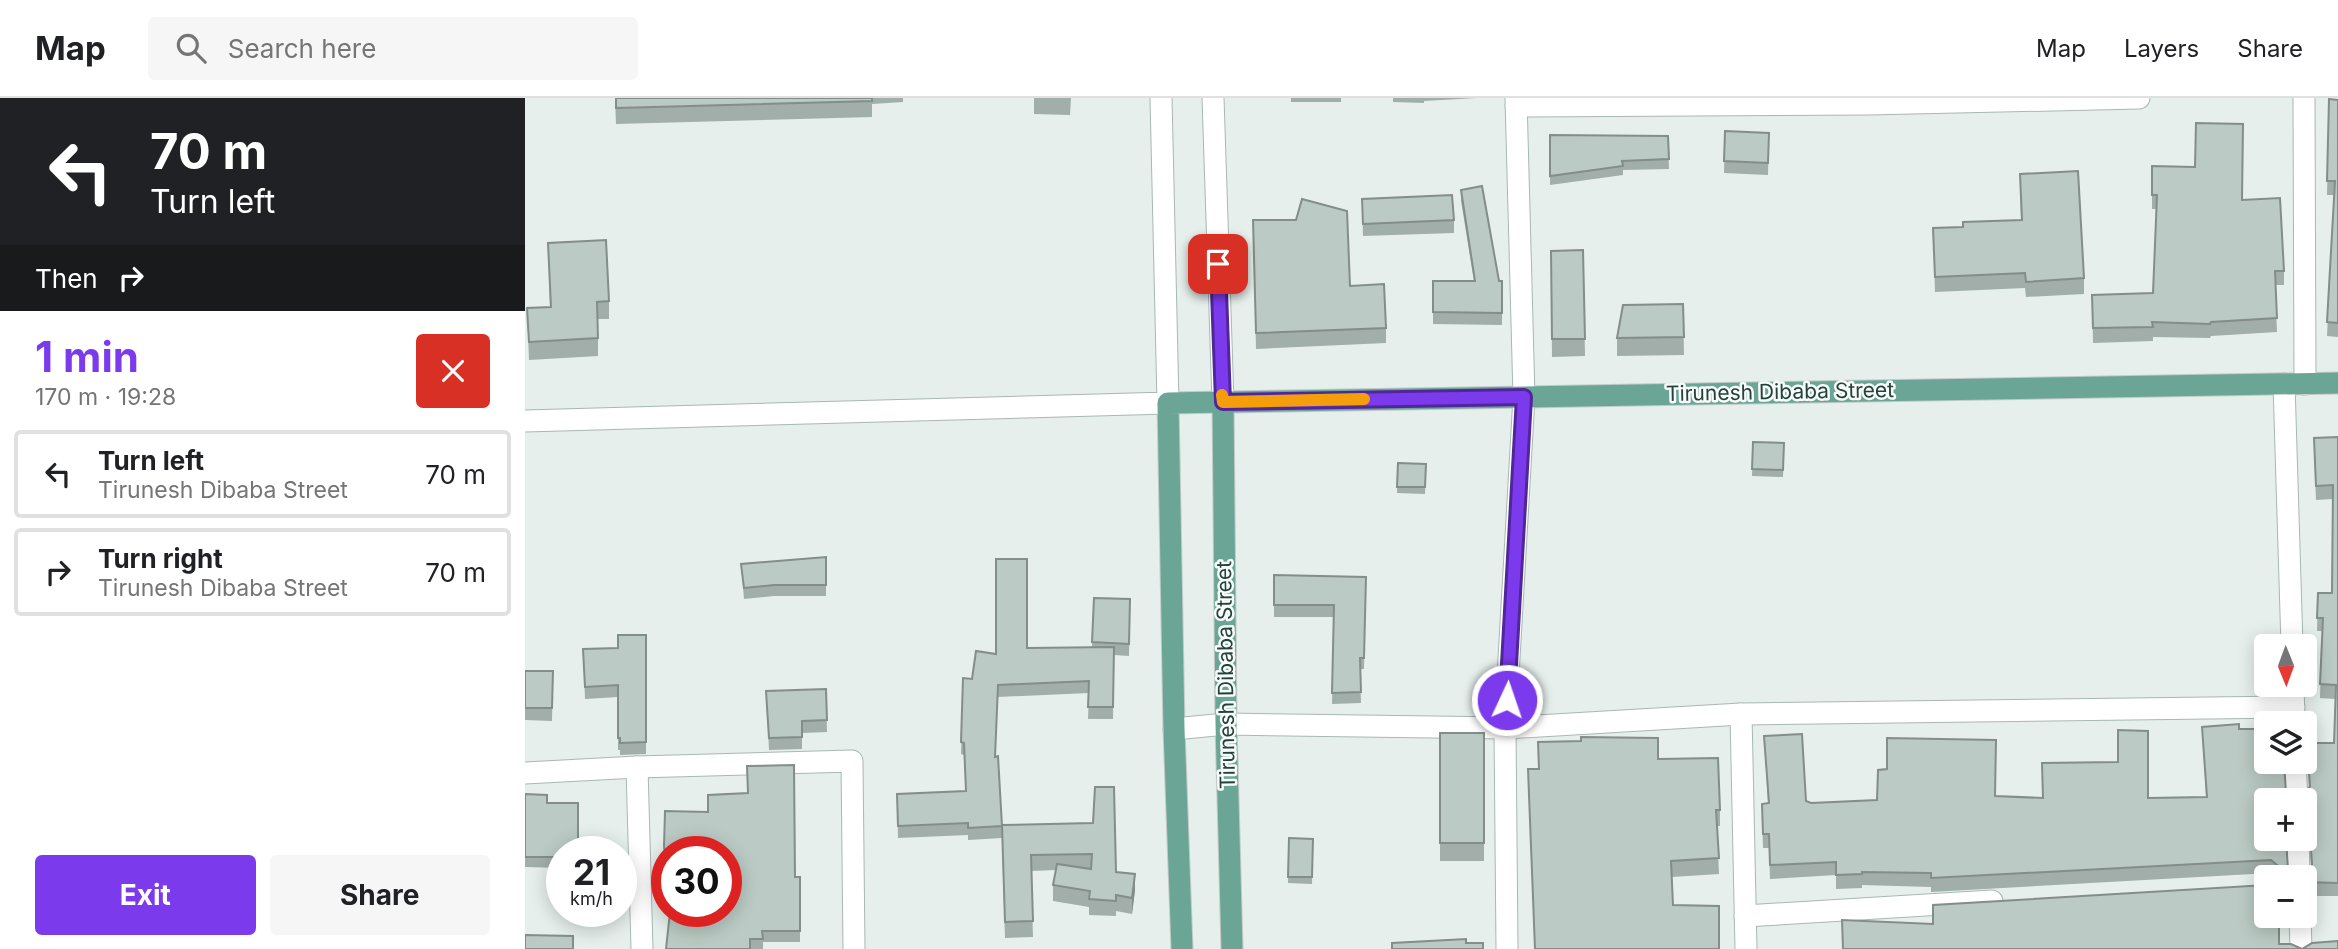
<!DOCTYPE html>
<html lang="en">
<head>
<meta charset="utf-8">
<style>
  :root { --surface:#fff; --page:#f6f6f6; --text:#202124; --muted:#757577; --line:#e0e0e0; --accent:#7c3aed }
  body { margin:0; font-family:Inter,sans-serif; background:var(--page); color:var(--text); height:100vh; display:flex; flex-direction:column; font-size:26px; white-space:nowrap }
  * { box-sizing:border-box; margin:0 }
  p { font-size:23px; color:var(--muted) }
  .icon { flex:none; width:38px; height:38px; fill:none; stroke:currentColor; stroke-width:2; stroke-linecap:round; stroke-linejoin:round }
  .map { position:relative; flex:1; overflow:hidden }
  .details { display:flex; flex-direction:column; background:var(--surface); width:525px }
  .details>* { flex:none }
  .top-card { background:#202124; color:#fff; overflow:hidden }
  .needle { width:46px; rotate:179deg }
  .fabs { position:absolute; left:1729px; top:536px; display:grid; gap:14px }
  .fabs a { display:grid; place-items:center; width:63px; height:63px; border-radius:7px; background:var(--surface); box-shadow:0 4px 18px #0003; font-size:35px }
  .speed { position:absolute; left:21px; top:738px; display:flex; gap:14px; font-size:35px; font-weight:700; text-align:center }
  .speed>* { display:grid; place-content:center; width:91px; height:91px; border-radius:50%; background:var(--surface); box-shadow:0 4px 18px #0003; line-height:1 }
  .speed small { font-size:18px; font-weight:400 }
  .speed .limit { border:10px solid #d22; background:#fff; color:#111 }
  .pin { position:absolute; display:grid; place-items:center; width:60px; height:60px; color:#fff; margin:-30px; border-radius:14px; box-shadow:0 4px 10px #0006 }
  .me { position:absolute; width:77px; margin:-38px; rotate:3deg; stroke-linejoin:round; filter:drop-shadow(0 0 5px #0008) }
  .turn { display:flex; align-items:center; gap:24px; height:147px; padding:0 35px; font-size:32px }
  .turn .icon { width:91px; height:91px; stroke-width:2.5 }
  .turn b { display:block; font-size:49px; line-height:60px }
  .then { display:flex; align-items:center; height:66px; padding:0 35px; background:#0003; gap:14px; font-size:26px }
  .round { display:grid; place-items:center; flex:none; width:74px; height:74px; border-radius:7px; background:var(--page) }
  .headline { display:flex; align-items:center; justify-content:space-between; height:119px; padding:0 35px }
  h1 { font-size:42px; font-weight:700; line-height:52px; color:var(--accent) }
  .action { display:flex; gap:14px; margin-top:auto; padding:14px 35px }
  .action a { flex:1; height:80px; border-radius:7px; background:var(--accent); color:#fff; font-size:28px; font-weight:700; line-height:80px; text-align:center }
  .action a+a { background:var(--page); color:var(--text) }
  ul { padding:0; list-style:none }
  li { display:flex; align-items:center; gap:21px; height:88px; margin:0 14px 10px; padding:0 21px; border:4px solid var(--line); border-radius:7px }
  li div { flex:1 }
  li b { display:block; font-size:26px }
  li em { font-style:normal }
  header { display:flex; align-items:center; gap:42px; box-sizing:border-box; height:98px; padding:0 35px; background:var(--surface); border-bottom:2px solid var(--line) }
  header strong { font-size:33px }
  nav { display:flex; gap:38px; margin-inline-start:auto; font-size:24px }
  .search { width:490px; height:63px; background:var(--page); display:flex; align-items:center; gap:18px; box-sizing:border-box; padding:0 24px; border-radius:7px; color:var(--muted); font-size:26px }
  main { display:flex; flex:1; min-height:0 }
  .map>svg:first-child { display:block }
  .lines { fill:none; stroke-linecap:round; stroke-linejoin:round }
  .minor-casing { stroke:#a8b8b2; stroke-width:23 }
  .major-casing { stroke:#c2cac8; stroke-width:23 }
  .minor { stroke:#fff; stroke-width:21 }
  .major { stroke:#6aa596; stroke-width:21 }
  .wall { fill:#a1aea9; fill-rule:evenodd }
  .shaded-wall { fill:#838d89 }
  .building { fill:#bbcac4; stroke:#838d89; stroke-width:2; fill-rule:evenodd }
  .route-casing { stroke:#51269a; stroke-width:18 }
  .route { stroke:#7c3aed; stroke-width:12 }
  .slow { stroke:#f59e0b; stroke-width:12 }
  .labels { text-anchor:middle; stroke-width:5; stroke-linejoin:round; paint-order:stroke }
  .street-label { font-size:21px; fill:#24423a; stroke:#f7fbf9 }
</style>
</head>
<body>
<header>
<strong>Map</strong>
<div class="search"><svg class="icon" aria-label="search" viewBox="0 0 24 24"><circle cx="10" cy="10" r="6"/><path d="M15 15l6 6"/></svg>Search here</div>
<nav><a>Map</a><a>Layers</a><a>Share</a></nav>
</header>
<main>
<section class="details">
<div class="top-card">
<div class="turn"><svg class="icon" aria-label="left" viewBox="0 0 24 24"><path d="M17 20v-9H6M10 6l-5 5 5 5"/></svg><div><b>70 m</b>Turn left</div></div>
<div class="then">Then<svg class="icon" aria-label="right" viewBox="0 0 24 24"><path d="M7 20v-9h11M14 6l5 5-5 5"/></svg></div>
</div>
<div class="headline"><div><h1>1 min</h1><p>170 m · 19:28</p></div><a class="round" style="background:#d93025;color:#fff"><svg class="icon" aria-label="close" viewBox="0 0 24 24"><path d="M6 6l12 12M18 6L6 18"/></svg></a></div>
<ul>
<li><svg class="icon" aria-label="left" viewBox="0 0 24 24"><path d="M17 20v-9H6M10 6l-5 5 5 5"/></svg><div><b>Turn left</b><p>Tirunesh Dibaba Street</p></div><em>70 m</em></li>
<li><svg class="icon" aria-label="right" viewBox="0 0 24 24"><path d="M7 20v-9h11M14 6l5 5-5 5"/></svg><div><b>Turn right</b><p>Tirunesh Dibaba Street</p></div><em>70 m</em></li>
</ul>
<div class="action"><a>Exit</a><a>Share</a></div>
</section>
<div class="map">
<svg width="1813" height="851" viewBox="0 0 1813 851">
  <rect width="100%" height="100%" fill="#e6efeb"/>
  <g class="lines">
    <g class="minor-casing">
      <g id="minor">
        <path d="M688 0 698 304"/>
        <path d="M1779 0 1780 286"/>
        <path d="M991 8 1344 6 1614 0"/>
        <path d="M1759 286 1767 548"/>
        <path d="M0 323 643 305 636 0"/>
        <path d="M1768 586 1769 625"/>
        <path d="M1216 616 1221 851"/>
        <path d="M649 631 701 626 980 630 1216 616 1769 609"/>
        <path d="M1770 663 1772 702"/>
        <path d="M112 669 117 851"/>
        <path d="M0 675 112 669 327 663 329 851"/>
        <path d="M1773 740 1774 779"/>
        <path d="M1775 817 1776 851"/>
        <path d="M1220 818 1467 803"/>
        <path d="M982 851 980 630 999 299 991 0"/>
      </g>
    </g>
    <g class="major-casing">
      <g id="major">
        <path d="M698 304 701 626 707 851"/>
        <path d="M657 851 649 631 643 305 1813 285"/>
      </g>
    </g>
    <use href="#minor" class="minor"/>
    <use href="#major" class="major"/>
  </g>
  <g class="wall">
    <path d="M90 0H378V4L347 6V19L91 26Z"/>
    <path d="M509 0H546L545 17 509 16Z"/>
    <rect x="766" y="0" width="50" height="4"/>
    <path d="M868 0H952L899 3V5L868 4Z"/>
    <path d="M1804 1 1813 2V239L1802 238 1809 97H1802Z"/>
    <path d="M1200 33 1244 35 1243 77 1199 75Z"/>
    <path d="M1025 37 1143 38 1144 71 1098 72V77L1025 87Z"/>
    <path d="M1627 68 1718 102 1759 173V187H1750L1752 234 1686 238 1685 240 1628 239V243L1568 245 1567 197 1628 195 1632 111H1627Z"/>
    <path d="M1495 76 1559 180V196L1501 199 1500 190 1410 194 1408 130 1438 129 1496 122Z"/>
    <path d="M936 92 974 183H977V227L908 226V183H949L936 103Z"/>
    <path d="M837 101 929 122V135L838 138Z"/>
    <path d="M728 122H771L861 230V245L731 251Z"/>
    <path d="M23 145 84 203V221H73V258L4 262 2 210 25 209Z"/>
    <path d="M1058 152 1060 258 1027 259 1026 153Z"/>
    <path d="M1158 206 1159 257 1092 258V240Z"/>
    <path d="M1813 339V798H1780V779H1750L1746 775 1406 794V789L1337 787V790L1311 791V777L1245 781 1244 750H1238L1237 719V706L1243 705 1239 638 1281 703 1286 705 1471 698 1517 700 1593 664 1623 700 1681 699 1677 629 1714 631 1761 695 1772 702 1780 699 1784 690 1782 645H1809L1810 601 1795 600 1797 533H1792L1793 495H1807L1808 401 1791 402 1789 353ZM1741 702H1780V729L1784 734 1786 768 1785 772 1775 779 1767 777 1763 772Z"/>
    <path d="M1228 344 1259 345 1258 379 1227 378Z"/>
    <path d="M873 365 901 366 900 396 872 395Z"/>
    <path d="M301 459V498H249L219 501 216 466Z"/>
    <path d="M749 477 841 479 839 571H835L836 605 807 606 809 519H749Z"/>
    <path d="M569 500 605 501 604 558 589 557 588 621H563L564 595 473 599 470 659 477 728V740L443 742V737L373 740 372 696 441 693 439 657 436 656 438 580 447 581 471 556 502 550 567 549Z"/>
    <path d="M121 537V656L95 657V652H93V599L60 601 58 551 93 550Z"/>
    <path d="M0 573H28L27 623 0 622Z"/>
    <path d="M301 591 302 634 277 635V651L244 652 241 593Z"/>
    <rect x="915" y="635" width="44" height="128"/>
    <path d="M1013 644 1133 661 1195 712V728H1192L1194 776 1147 779 1148 807 1194 851H1010L1003 671H1014Z"/>
    <path d="M0 696 22 705 37 754V770L0 769Z"/>
    <path d="M140 713 270 779H275V844H238V851H141L201 814 142 754V788L139 759Z"/>
    <path d="M568 725 591 774 610 792 607 816 591 813V818L564 817V809L528 803V787L531 772 506 773 508 839 480 840 477 743Z"/>
    <path d="M764 740 788 741 787 786 763 785Z"/>
  </g>
  <path class="shaded-wall" d="M610 776V792L607 816V800Z"/>
  <g class="building">
    <path d="M91 0H347V3L91 10Z"/>
    <path d="M1804 1 1813 2V225L1802 224 1810 83H1802Z"/>
    <path d="M1671 25 1718 26 1717 102 1755 100 1759 173H1750L1752 220 1686 224 1685 226 1627 224 1628 229 1568 230 1567 197 1628 195 1632 97H1627V68L1670 69Z"/>
    <path d="M1200 33 1244 35 1243 65 1199 63Z"/>
    <path d="M1025 37 1143 38 1144 61 1097 63 1098 68 1025 78Z"/>
    <path d="M1553 73 1559 180 1501 184 1500 175 1410 179 1408 130 1438 129V124L1497 122 1495 76Z"/>
    <path d="M957 88 974 183H977V215L908 214V183H950L936 92Z"/>
    <path d="M927 97 929 122 838 126 837 101Z"/>
    <path d="M777 101 822 113 825 188 859 186 861 230 731 235 728 122H771Z"/>
    <path d="M81 142 84 203 72 204 73 240 4 244 2 210 26 209 23 145Z"/>
    <path d="M1058 152 1060 241H1027L1026 153Z"/>
    <path d="M1158 206 1159 239 1092 240 1098 207Z"/>
    <path d="M1813 339V785L1780 784V779H1751L1754 774 1752 767 1746 762 1406 780V775L1337 774V776L1311 777V764L1245 767 1244 736H1238L1237 706 1244 705 1239 638 1277 636 1281 703 1286 705 1352 702 1353 672 1362 671V640L1471 642 1470 698 1518 700 1517 665 1593 664V632L1623 633V700L1682 699 1677 629 1714 626V631H1741V663H1759L1761 695 1772 702 1780 699 1785 688 1782 645H1809L1811 587 1795 586 1798 520H1792L1793 495H1807L1808 387 1791 388 1789 340ZM1741 702H1780V716L1784 720 1787 766 1785 772 1775 779 1767 777 1763 772 1761 740H1741Z"/>
    <path d="M1228 344 1259 345 1258 372 1227 371Z"/>
    <path d="M873 365 901 366 900 389H872Z"/>
    <path d="M301 459V487H249L219 490 216 466Z"/>
    <path d="M471 461H502V550L589 549 588 609H563L564 583 473 587 470 659 473 658 477 728 443 730V725L373 728 372 696 441 693 439 645 436 644 438 580 447 581 451 553 471 556Z"/>
    <path d="M749 477 841 479 839 560H835L836 594 807 595 809 507H749Z"/>
    <path d="M569 500 605 501 604 546 567 544Z"/>
    <path d="M93 537H121V644L95 645V640H93V587L60 589 58 551 93 550Z"/>
    <path d="M0 573H28L27 610H0Z"/>
    <path d="M301 591 302 622 277 623V639L244 640 241 593Z"/>
    <rect x="915" y="635" width="44" height="110"/>
    <path d="M1056 639 1133 640V661L1193 660 1195 712H1191L1194 760 1146 763 1148 807 1194 808V851H1010L1003 671H1014L1013 644 1056 643Z"/>
    <path d="M269 667 270 779H275V833H237L238 841H225V851H141L145 814H201V754H142V777L139 748 140 713 183 714V697L223 695 222 668Z"/>
    <path d="M570 689H589L591 774 610 776 607 800 591 797V803L564 801 565 793 528 787 532 766 566 771 567 756 506 757 508 823 480 824 477 727 568 725Z"/>
    <path d="M0 696 22 697V705H53V754H37V759H0Z"/>
    <path d="M764 740 788 741 787 779H763Z"/>
    <path d="M1741 787V817H1754V846H1766L1777 851 1787 845 1813 843V851H1318L1317 822 1408 826V807Z"/>
    <path d="M0 837 48 838V851H0Z"/>
    <path d="M941 841V845H958V851H867V845Z"/>
  </g>
  <g class="lines">
    <g class="route-casing">
      <path id="route" d="M693 166 698 304 999 299 982 602"/>
    </g>
    <use href="#route" class="route"/>
    <path class="slow" d="M697 297 698 304 839 301"/>
  </g>
  <g class="labels">
    <g class="street-label">
      <text transform="translate(1255 294) rotate(-1)" y="7">Tirunesh Dibaba Street</text>
      <text transform="translate(701 577) rotate(-91)" y="7">Tirunesh Dibaba Street</text>
    </g>
  </g>
</svg>
<div class="fabs">
<a><svg class="needle" viewBox="-14 -14 28 28"><path d="M0-13l5 13h-10z" fill="#e53935"/><path d="M0 13l5-13h-10z" fill="#757577"/></svg></a>
<a><svg class="icon" aria-label="layers" viewBox="0 0 24 24"><path d="M12 4l9 5-9 5-9-5zM3 14l9 5 9-5"/></svg></a>
<a>+</a>
<a>−</a>
</div>
<div class="speed"><div>21<small>km/h</small></div><div class="limit">30</div></div>
<div class="pin" style="left:693px;top:166px;background:#d93025"><svg class="icon" aria-label="arrive" viewBox="0 0 24 24"><path d="M6 21V4h12l-3 4 3 4H6"/></svg></div>
<svg class="me" style="left:982px;top:602px" viewBox="-20 -20 40 40"><circle r="17" fill="#7c3aed" stroke="#fff" stroke-width="3"/><path d="M0-11L8 9 0 5-8 9z" fill="#fff"/></svg>
</div>
</main>
</body>
</html>
